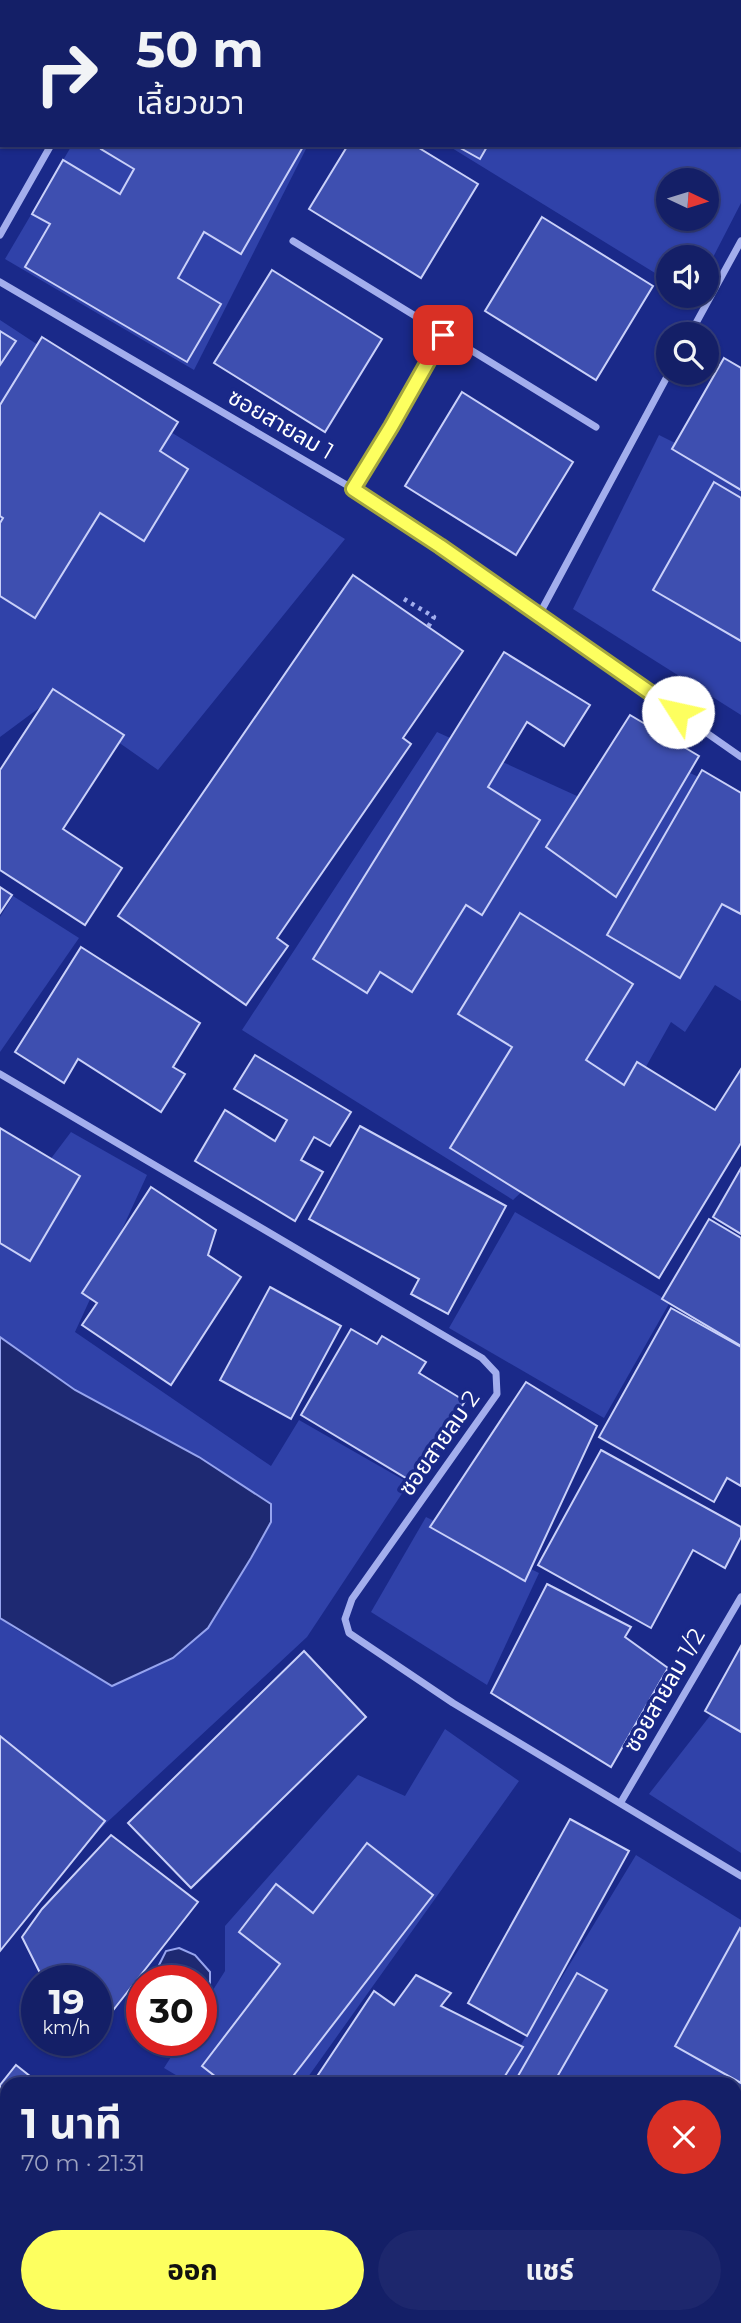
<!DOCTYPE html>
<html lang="th">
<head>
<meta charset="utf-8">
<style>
  :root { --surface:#141f67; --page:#1d276d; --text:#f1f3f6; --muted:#9da2c0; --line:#333d7b; --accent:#fdff5f }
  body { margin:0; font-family:Montserrat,"Noto Sans Thai",sans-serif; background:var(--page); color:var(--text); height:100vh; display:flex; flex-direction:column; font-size:26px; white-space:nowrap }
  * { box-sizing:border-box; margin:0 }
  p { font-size:23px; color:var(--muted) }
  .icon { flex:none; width:38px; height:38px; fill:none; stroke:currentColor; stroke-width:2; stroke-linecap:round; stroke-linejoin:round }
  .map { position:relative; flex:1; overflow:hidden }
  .drawer { position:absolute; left:0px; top:2077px; width:742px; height:247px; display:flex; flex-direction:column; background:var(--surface); border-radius:21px 21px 0 0; box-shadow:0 2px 5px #0004,0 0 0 2px var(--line) }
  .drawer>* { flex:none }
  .guide { position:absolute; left:0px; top:0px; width:742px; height:147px; box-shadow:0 2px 5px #0004,0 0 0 2px var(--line); background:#141f67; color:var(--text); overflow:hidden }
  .needle { width:46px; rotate:94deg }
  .fabs { position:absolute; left:656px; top:168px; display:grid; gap:14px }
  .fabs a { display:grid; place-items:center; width:63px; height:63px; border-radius:50%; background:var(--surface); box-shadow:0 2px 5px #0004,0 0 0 2px var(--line); font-size:35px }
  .speed { position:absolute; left:21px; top:1965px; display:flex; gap:14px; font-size:35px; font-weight:700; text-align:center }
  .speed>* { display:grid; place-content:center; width:91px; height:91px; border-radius:50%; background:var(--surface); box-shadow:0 2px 5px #0004,0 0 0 2px var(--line); line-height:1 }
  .speed small { font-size:18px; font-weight:400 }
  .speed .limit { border:10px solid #d22; background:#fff; color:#111 }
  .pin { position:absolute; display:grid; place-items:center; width:60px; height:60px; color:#fff; margin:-30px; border-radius:14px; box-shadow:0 4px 10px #0006 }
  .me { position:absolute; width:77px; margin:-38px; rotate:305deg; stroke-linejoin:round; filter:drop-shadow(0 0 5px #0008) }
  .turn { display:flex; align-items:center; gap:24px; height:147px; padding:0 21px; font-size:32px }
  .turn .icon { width:91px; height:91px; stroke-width:2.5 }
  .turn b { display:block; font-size:49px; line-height:60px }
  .round { display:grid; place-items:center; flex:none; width:74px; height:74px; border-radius:37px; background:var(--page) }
  .headline { display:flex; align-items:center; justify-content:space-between; height:119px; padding:0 21px }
  h1 { font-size:42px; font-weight:700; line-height:52px }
  .button { display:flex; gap:14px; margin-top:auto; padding:14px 21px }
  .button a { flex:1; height:80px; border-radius:42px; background:var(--accent); color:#111; font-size:28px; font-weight:700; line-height:80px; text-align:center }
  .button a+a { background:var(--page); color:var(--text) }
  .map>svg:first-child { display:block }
  .green { fill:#3042a9; fill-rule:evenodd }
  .water { fill:#1e2972; stroke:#96a4ef; stroke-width:2 }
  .building { fill:#3e4fb0; stroke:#c9d0f9; stroke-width:2 }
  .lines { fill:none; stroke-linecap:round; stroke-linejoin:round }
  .path { stroke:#a3aeed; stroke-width:4.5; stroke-dasharray:3.5 5; stroke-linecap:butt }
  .minor { stroke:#a3aeed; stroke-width:7 }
  .route-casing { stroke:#a4a63e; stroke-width:18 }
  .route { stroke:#fdff5f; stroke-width:12 }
  .labels { text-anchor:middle; stroke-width:7; stroke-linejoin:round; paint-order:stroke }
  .street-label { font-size:23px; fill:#fff; stroke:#1a2989 }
</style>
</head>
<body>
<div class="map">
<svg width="741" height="2323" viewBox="0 0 741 2323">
  <rect width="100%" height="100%" fill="#1a2989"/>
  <g class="green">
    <path d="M0 0H115L114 2H2V136L0 135Z"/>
    <path d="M504 0H741V203L707 269V257H668V281L447 145H740V2H503ZM668 180H707V219H668Z"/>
    <path d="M72 145H308L194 370 5 259Z"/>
    <path d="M0 320 174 434 345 539 158 770 54 697 0 737Z"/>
    <path d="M659 435 741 476V715L573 609Z"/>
    <path d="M437 732 623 817 661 760 741 796V1001L715 985 685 1032 671 1022 638 1081 513 1200 242 1030Z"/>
    <path d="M13 896 79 938 0 1052V917Z"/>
    <path d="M71 1132 147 1175 75 1332 271 1466 299 1420 409 1483 307 1637 88 1840 0 1769V1618L15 1629 112 1686 173 1658 207 1628 251 1558 271 1522V1505L199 1457 75 1390 0 1337V1220L3 1222Z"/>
    <path d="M515 1212 670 1302 604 1418 449 1328Z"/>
    <path d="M426 1517 539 1573 487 1685 371 1612Z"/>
    <path d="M741 1676V1853L649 1794Z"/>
    <path d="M445 1729 519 1781 303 2084H191L164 2068 181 2041 201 2040V2009L225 1971V1926L358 1775 405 1796Z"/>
    <path d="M636 1855 741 1920V2323H675L673 2317H735V2084H497Z"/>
  </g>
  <g class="water">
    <path d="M0 1337 75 1390 199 1457 271 1504V1522L251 1558 208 1628 173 1658 112 1686 0 1618Z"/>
    <path d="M179 1948 195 1955 210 1972V1987L201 1995V1981H157L159 1965 166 1951Z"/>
  </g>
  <g class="building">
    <path d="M0 0 25 2H2V41L0 44Z"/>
    <path d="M239 0H370L369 2H238Z"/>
    <path d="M385 0H536L539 2H384Z"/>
    <path d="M103 145H304L241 254 204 232 178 278 221 304 187 362 25 267 50 224 32 214 63 160 120 194 134 169 101 149Z"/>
    <path d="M348 145H414L478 184 421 278 309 209Z"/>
    <path d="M455 145H488L480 159Z"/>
    <path d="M542 217 653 286 596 380 485 311Z"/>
    <path d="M272 270 382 339 325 432 214 363Z"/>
    <path d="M0 331 16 341 0 365Z"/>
    <path d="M42 337 178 422 160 451 188 469 144 541 100 513 35 618 0 596V523L3 518 0 516V405Z"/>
    <path d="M724 358 741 368V490L672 449Z"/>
    <path d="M462 392 573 462 516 555 405 486Z"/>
    <path d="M714 482 741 498V641L653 590Z"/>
    <path d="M353 575 463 651 403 738 411 744 277 938 288 946 246 1005 118 916Z"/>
    <path d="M504 652 590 705 564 746 527 722 488 787 540 820 482 915 466 905 412 992 380 972 367 993 313 959Z"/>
    <path d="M53 689 124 735 63 829 122 868 85 925 0 870V770Z"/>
    <path d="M630 715 699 756 616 897 546 847Z"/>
    <path d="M702 770 741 793V914L722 904 680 978 607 935Z"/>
    <path d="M0 887 12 895 0 913Z"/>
    <path d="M520 913 633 984 586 1060 624 1085 637 1062 715 1110 741 1069V1143L659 1278 450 1148 512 1047 458 1014Z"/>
    <path d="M81 947 200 1023 173 1067 185 1074 161 1112 78 1059 64 1083 15 1052Z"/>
    <path d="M255 1055 351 1112 330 1146 314 1137 301 1160 323 1172 295 1221 195 1161 225 1110 275 1141 287 1120 234 1089Z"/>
    <path d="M360 1126 506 1206 448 1314 411 1294 419 1279 309 1219Z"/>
    <path d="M0 1128 80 1176 30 1261 0 1243Z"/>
    <path d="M741 1168V1234L713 1217Z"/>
    <path d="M151 1187 216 1230 208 1255 241 1277 171 1385 82 1325 97 1303 82 1293Z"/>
    <path d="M709 1219 741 1238V1346L662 1299Z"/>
    <path d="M270 1287 341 1326 291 1419 220 1380Z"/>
    <path d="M671 1308 741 1347V1486L727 1478 714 1502 599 1437Z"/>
    <path d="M351 1329 377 1344 382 1336 426 1362 419 1373 465 1401 416 1484 301 1415Z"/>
    <path d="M526 1382 597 1426 525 1581 430 1527Z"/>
    <path d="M601 1450 741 1527V1537L725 1568 693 1550 651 1628 538 1565Z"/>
    <path d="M547 1584 631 1627 625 1637 668 1668 611 1767 491 1693Z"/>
    <path d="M741 1646V1732L705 1711Z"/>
    <path d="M304 1651 366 1717 191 1888 128 1823Z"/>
    <path d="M0 1736 105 1821 0 1951Z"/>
    <path d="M570 1819 629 1851 527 2036 468 2003Z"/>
    <path d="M111 1835 198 1902 107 2018 96 2012V1981H44L22 1937 42 1909Z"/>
    <path d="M367 1843 433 1895 287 2084H225L202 2066 280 1964 239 1932 276 1884 313 1913Z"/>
    <path d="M740 1928 741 1929V2083L675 2046Z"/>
    <path d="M577 1973 607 1990 553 2084 514 2083Z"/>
    <path d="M416 1975 451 1993 441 2006 523 2047 500 2084H312L374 1991 394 2005Z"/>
    <path d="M16 2065 40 2084H7V2288L0 2282V2085Z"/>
    <path d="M735 2216 741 2219V2323H683L682 2317H735Z"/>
    <path d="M44 2317H350L358 2323H52Z"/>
    <path d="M495 2317H639L647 2323H490Z"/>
  </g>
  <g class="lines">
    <path class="path" d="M404 599 434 617 428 627"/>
    <g class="minor">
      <path d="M132 2 133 0"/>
      <path d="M0 235 51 145"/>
      <path d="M293 241 596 427"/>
      <path d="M0 282 362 494 440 546 741 757"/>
      <path d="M690 334 741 241"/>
      <path d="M353 489 391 427 443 335"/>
      <path d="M539 615 669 373"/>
      <path d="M0 1074 482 1358 496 1373 497 1394 352 1599 345 1619 349 1633 453 1703 741 1876"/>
      <path d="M621 1802 741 1597"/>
    </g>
  </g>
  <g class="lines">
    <g class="route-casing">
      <path id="route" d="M443 335 391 427 353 489 440 546 678 712"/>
    </g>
    <use href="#route" class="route"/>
  </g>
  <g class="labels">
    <g class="street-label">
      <text transform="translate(281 424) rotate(30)" y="8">ซอยสายลม 1</text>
      <text transform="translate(439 1443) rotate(-55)" y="8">ซอยสายลม 2</text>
      <text transform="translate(664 1690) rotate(-60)" y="8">ซอยสายลม 1/2</text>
    </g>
  </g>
</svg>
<div class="fabs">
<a><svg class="needle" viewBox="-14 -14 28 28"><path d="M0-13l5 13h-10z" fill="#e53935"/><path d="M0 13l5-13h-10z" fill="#9da2c0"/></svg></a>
<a><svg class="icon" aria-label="sound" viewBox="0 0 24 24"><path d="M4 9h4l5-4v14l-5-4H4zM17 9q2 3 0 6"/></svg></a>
<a><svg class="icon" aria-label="search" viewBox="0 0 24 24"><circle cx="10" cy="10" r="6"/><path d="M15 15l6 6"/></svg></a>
</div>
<div class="speed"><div>19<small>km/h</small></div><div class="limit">30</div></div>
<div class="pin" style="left:443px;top:335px;background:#d93025"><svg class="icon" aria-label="arrive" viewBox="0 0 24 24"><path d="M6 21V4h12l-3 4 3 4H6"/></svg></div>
<svg class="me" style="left:678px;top:712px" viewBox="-20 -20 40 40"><circle r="19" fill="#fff"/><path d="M0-13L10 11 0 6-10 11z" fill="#fdff5f"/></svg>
<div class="guide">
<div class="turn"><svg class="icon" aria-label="right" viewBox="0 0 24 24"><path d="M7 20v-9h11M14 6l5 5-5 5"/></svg><div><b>50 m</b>เลี้ยวขวา</div></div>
</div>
<section class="drawer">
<div class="headline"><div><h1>1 นาที</h1><p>70 m · 21:31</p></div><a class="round" style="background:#d93025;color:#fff"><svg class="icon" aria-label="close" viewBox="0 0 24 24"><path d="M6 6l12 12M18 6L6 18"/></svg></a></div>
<div class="button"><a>ออก</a><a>แชร์</a></div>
</section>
</div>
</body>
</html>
